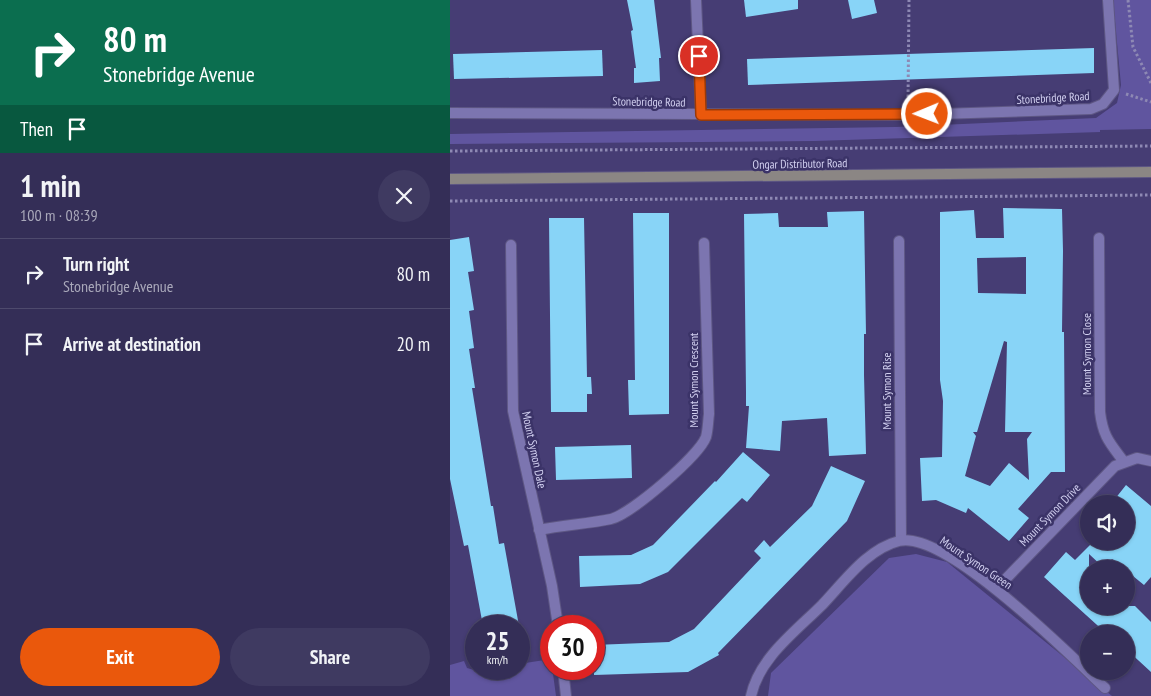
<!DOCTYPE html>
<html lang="en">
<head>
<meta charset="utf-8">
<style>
  :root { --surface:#342e57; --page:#3f3a61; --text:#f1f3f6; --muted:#a9a8ba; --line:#4e4a6d; --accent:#ea580c }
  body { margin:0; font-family:"PT Sans Narrow",sans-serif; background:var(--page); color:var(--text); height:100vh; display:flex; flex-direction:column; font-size:19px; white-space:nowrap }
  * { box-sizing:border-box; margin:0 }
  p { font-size:16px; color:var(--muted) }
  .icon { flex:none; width:28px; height:28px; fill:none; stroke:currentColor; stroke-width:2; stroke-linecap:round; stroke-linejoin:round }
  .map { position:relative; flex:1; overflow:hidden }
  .side { display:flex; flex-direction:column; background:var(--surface); width:450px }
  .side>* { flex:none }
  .hud { background:#0b6e4f; color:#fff; overflow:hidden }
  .tools { position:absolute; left:630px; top:495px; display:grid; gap:10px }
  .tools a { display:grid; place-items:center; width:55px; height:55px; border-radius:50%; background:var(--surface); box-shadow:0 1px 4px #0004,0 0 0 1px var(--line); font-size:25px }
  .speed { position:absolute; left:15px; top:615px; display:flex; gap:10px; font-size:25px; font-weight:700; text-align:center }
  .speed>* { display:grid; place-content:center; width:65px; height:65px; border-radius:50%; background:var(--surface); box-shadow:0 1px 4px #0004,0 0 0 1px var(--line); line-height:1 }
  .speed small { font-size:12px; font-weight:400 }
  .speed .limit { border:8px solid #d22; background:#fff; color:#111 }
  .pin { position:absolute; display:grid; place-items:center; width:42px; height:42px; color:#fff; margin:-21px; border:2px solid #fff; border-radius:50%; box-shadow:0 1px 5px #0007 }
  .me { position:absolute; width:55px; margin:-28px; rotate:269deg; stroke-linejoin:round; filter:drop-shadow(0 0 4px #0008) }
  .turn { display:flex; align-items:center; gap:18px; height:105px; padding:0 20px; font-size:22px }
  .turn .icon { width:65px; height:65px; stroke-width:2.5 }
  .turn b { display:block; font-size:35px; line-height:42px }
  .then { display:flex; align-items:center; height:48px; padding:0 20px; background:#0003; gap:10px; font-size:19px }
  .round { display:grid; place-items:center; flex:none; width:52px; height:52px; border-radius:26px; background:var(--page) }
  .overview { display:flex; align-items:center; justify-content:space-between; height:85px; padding:0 20px }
  h1 { font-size:30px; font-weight:600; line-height:38px }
  .cta { display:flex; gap:10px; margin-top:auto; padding:10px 20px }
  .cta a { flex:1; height:58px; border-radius:30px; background:var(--accent); color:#fff; font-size:20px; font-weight:600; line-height:58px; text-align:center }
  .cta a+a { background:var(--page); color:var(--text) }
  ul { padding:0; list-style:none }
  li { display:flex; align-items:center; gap:15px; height:70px; padding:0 20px; border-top:1px solid var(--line) }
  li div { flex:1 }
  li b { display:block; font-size:19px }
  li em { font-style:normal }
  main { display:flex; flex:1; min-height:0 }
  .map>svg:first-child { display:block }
  .green { fill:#60559f }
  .building { fill:#88d4f7; fill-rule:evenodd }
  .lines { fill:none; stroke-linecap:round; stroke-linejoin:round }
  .street-casing { stroke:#5e5784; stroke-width:12 }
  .secondary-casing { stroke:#5e5784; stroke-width:12 }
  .path { stroke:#8e89b4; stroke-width:3; stroke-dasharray:2.5 2.5; stroke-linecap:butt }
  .street { stroke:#7c75b0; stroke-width:10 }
  .secondary { stroke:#8b8684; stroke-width:10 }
  .route-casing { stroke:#983908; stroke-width:12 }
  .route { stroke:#ea580c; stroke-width:9 }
  .labels { text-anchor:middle; stroke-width:5; stroke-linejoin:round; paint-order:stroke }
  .street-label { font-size:12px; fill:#d2d0f0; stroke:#3b3368 }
</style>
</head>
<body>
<main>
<section class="side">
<div class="hud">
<div class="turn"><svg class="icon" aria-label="right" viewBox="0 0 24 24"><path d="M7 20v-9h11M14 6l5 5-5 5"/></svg><div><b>80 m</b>Stonebridge Avenue</div></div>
<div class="then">Then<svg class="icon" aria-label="arrive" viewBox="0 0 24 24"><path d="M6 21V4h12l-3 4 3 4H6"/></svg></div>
</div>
<div class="overview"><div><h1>1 min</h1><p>100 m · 08:39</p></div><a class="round"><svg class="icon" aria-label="close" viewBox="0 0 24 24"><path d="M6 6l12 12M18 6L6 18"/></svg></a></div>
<ul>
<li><svg class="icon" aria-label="right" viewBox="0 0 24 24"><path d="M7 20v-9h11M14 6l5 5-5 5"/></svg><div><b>Turn right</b><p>Stonebridge Avenue</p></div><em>80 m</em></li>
<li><svg class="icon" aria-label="arrive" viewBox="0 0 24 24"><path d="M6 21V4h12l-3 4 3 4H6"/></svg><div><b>Arrive at destination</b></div><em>20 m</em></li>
</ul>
<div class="cta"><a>Exit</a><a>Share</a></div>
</section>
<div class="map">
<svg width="701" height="696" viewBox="0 0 701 696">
  <rect width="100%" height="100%" fill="#463d74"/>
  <g class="green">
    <path d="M663 0H701V129L650 130V132L364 141 0 144V134L446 127 646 118 667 103 671 85Z"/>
    <path d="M466 554 497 562 662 696H318L321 673 439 558Z"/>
    <path d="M101 659 106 696H0V665L14 661 17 668 24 670 69 669V664Z"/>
  </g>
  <g class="building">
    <path d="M177 0H204L211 58H209L210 81 184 83V68H186L181 31 183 30Z"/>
    <path d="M294 0H348V9L296 17Z"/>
    <path d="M398 0H424L427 13 402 19Z"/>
    <path d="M644 48V73L298 85 297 59Z"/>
    <path d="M152 50 153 76 4 79 3 54Z"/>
    <path d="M553 208 612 209 613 251 612 332H614L615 472H601L568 509 579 518 559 541 518 508 516 513 486 500 472 501 470 458 492 457 493 401 490 380V212L524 210 526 238H554ZM576 257V294L528 293 527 258ZM554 341 557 342 555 432H582L577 439 579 480 559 463 540 486 515 476 526 436 523 432H527Z"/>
    <path d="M414 211 416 334H414V375L416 454 379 456 377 418 332 421 330 451 296 448 299 406H296V392L294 214 328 213 329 227H378L377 212Z"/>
    <path d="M183 213H219V414L179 415 178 380H185Z"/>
    <path d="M99 218H134L137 377H141L142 394H137V412H101Z"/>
    <path d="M19 237 24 271 18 272 24 310 19 311 24 348 19 349 25 388H22L41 506H43L49 544 54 543 69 626H33L18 545 14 546 0 479V240Z"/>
    <path d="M181 445 182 478 106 480 105 447Z"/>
    <path d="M293 452 320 475 297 502 292 498 218 572 190 584 130 587 129 556 181 555 203 545 265 481 266 482Z"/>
    <path d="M381 466 415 481 397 521 268 653 269 655 238 672 144 675V645L219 642 244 629 311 558 304 551 314 540 320 547 362 506Z"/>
    <path d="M676 485 701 506V577L694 585 662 559 654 568 639 554V606H685L701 622V672L676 649V634H657L594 577 616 552 625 560 644 541H676V504H661Z"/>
  </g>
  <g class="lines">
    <g class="street-casing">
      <g id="street">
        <path d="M246 0 251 115"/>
        <path d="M0 113 458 115 641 109 653 104 664 90 658 0"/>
        <path d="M649 238 650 412C653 437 660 443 674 462"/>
        <path d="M449 241 451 540"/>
        <path d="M61 245 63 411 102 586 108 626"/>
        <path d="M89 530C112 525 137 524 161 519 181 514 249 456 256 437 258 430 258 421 259 414L254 243"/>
        <path d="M546 589 665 466 687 458 701 461"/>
        <path d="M113 669 116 696"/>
        <path d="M301 696C309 658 346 631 372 605 394 582 417 549 449 541 496 530 620 655 655 688"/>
      </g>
    </g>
    <g class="secondary-casing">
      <path id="secondary" d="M0 179 701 172"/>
    </g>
    <g class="path">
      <path d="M678 0 683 47 701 83"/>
      <path d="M676 94 701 102"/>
      <path d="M458 102 459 0"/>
      <path d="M0 151 701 146"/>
      <path d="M0 201 701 195"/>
    </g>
    <use href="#street" class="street"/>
    <use href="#secondary" class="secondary"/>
  </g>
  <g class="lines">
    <g class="route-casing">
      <path id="route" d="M249 56 251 115 477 114"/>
    </g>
    <use href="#route" class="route"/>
  </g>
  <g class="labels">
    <g class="street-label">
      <text transform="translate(603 98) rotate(-3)" y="4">Stonebridge Road</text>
      <text transform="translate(199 102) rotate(1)" y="4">Stonebridge Road</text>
      <text transform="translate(350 164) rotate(-1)" y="4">Ongar Distributor Road</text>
      <text transform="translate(637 354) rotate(-90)" y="4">Mount Symon Close</text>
      <text transform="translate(244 380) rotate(-90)" y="4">Mount Symon Crescent</text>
      <text transform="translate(437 391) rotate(-90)" y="4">Mount Symon Rise</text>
      <text transform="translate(84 450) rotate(78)" y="4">Mount Symon Dale</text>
      <text transform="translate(600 515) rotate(-46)" y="4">Mount Symon Drive</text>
      <text transform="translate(526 563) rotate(34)" y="4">Mount Symon Green</text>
    </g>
  </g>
</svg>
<div class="tools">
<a><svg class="icon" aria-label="sound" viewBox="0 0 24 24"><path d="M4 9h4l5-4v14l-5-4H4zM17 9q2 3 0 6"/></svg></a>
<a>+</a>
<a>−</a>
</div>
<div class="speed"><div>25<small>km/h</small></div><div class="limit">30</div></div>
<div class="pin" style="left:249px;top:56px;background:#d93025"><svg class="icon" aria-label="arrive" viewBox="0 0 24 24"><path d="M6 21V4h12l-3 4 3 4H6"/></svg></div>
<svg class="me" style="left:477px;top:114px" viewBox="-20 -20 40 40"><circle r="17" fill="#ea580c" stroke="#fff" stroke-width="3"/><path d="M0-11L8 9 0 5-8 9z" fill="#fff"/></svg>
</div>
</main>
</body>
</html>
